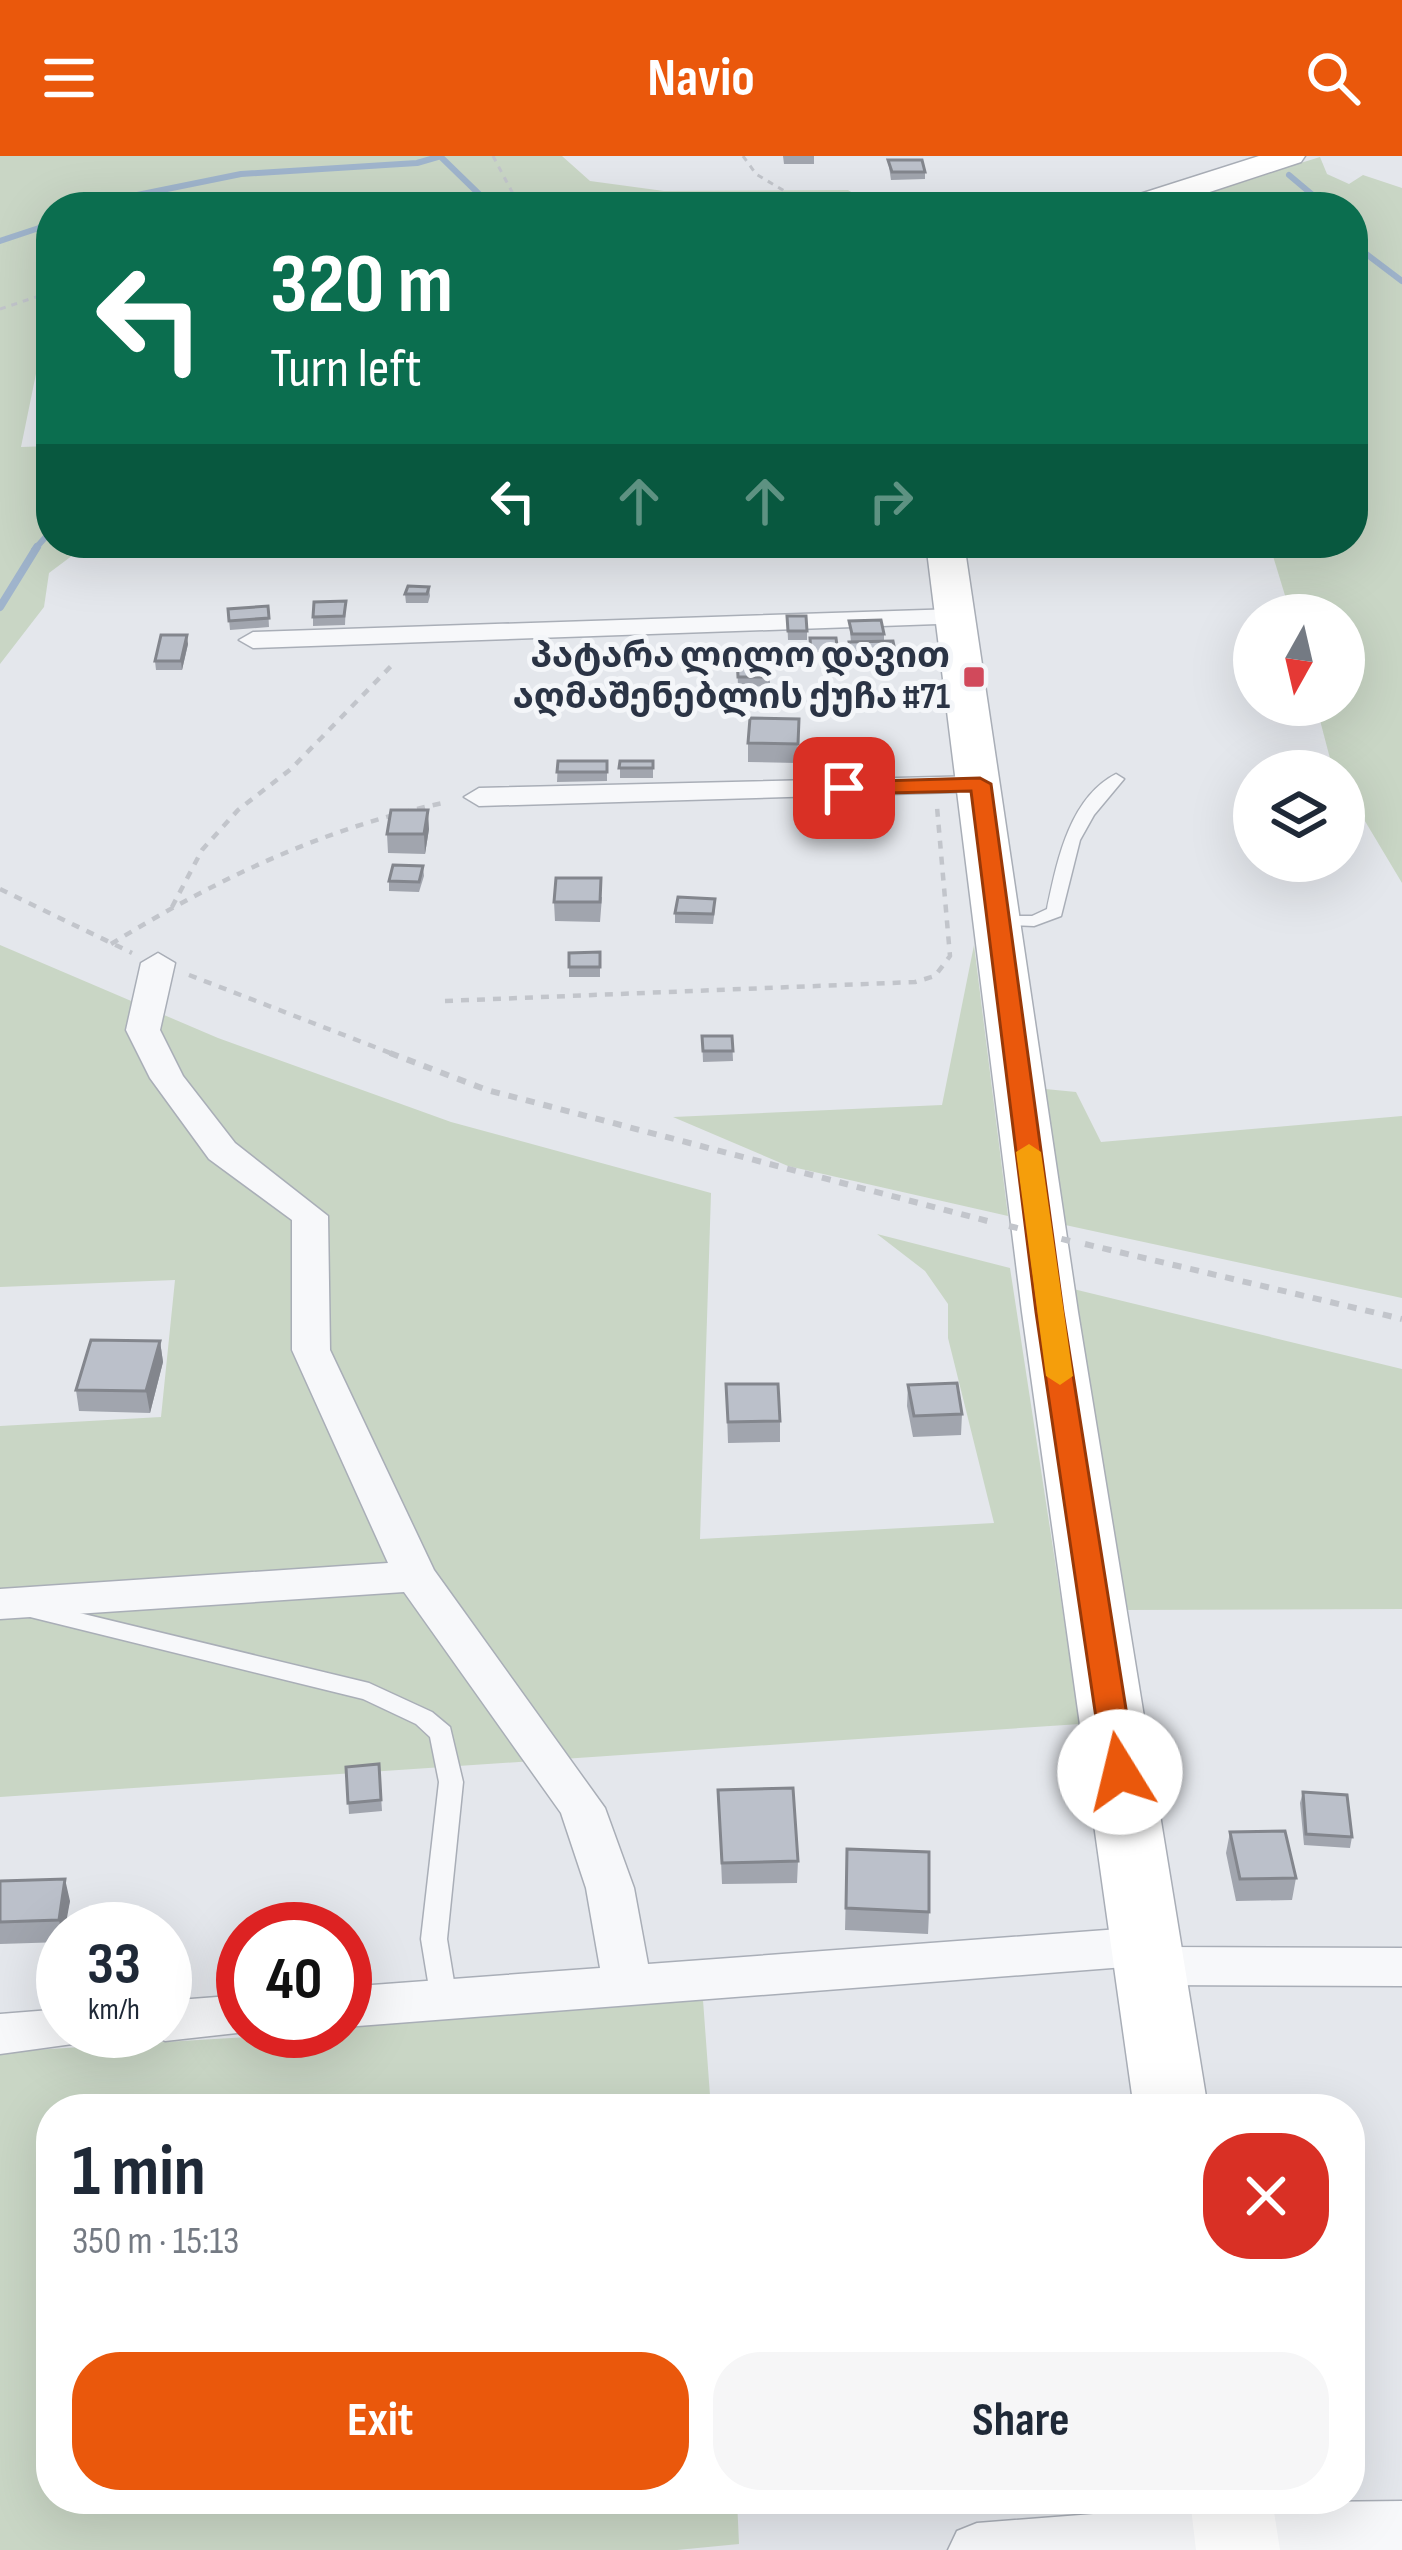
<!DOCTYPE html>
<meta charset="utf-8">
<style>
:root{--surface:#fff;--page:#f6f6f7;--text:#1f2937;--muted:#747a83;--accent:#ea580c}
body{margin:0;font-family:"Sofia Sans Condensed","Noto Sans Georgian",sans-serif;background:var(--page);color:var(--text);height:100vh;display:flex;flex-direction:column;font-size:45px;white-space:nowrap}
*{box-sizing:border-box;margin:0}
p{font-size:39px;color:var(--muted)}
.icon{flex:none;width:66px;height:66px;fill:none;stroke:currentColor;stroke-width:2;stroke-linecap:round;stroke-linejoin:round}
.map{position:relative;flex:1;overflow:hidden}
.drawer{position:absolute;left:36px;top:1938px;width:1329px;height:420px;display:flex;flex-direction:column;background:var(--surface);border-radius:48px;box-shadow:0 12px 48px #0002}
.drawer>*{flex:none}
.banner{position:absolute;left:36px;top:36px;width:1332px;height:366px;border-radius:48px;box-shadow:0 12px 48px #0002;background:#0b6e4f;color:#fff;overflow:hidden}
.needle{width:78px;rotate:188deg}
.fabs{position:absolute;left:1233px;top:438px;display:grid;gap:24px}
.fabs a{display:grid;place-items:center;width:132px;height:132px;border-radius:50%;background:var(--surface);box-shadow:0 12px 48px #0002;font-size:60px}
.speed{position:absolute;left:36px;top:1746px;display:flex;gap:24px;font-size:60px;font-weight:700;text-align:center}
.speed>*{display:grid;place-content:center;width:156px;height:156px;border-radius:50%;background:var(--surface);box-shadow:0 12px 48px #0002;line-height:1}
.speed small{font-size:30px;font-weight:400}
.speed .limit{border:18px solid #d22;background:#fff;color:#111}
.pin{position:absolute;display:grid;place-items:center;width:102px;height:102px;color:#fff;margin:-51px;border-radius:24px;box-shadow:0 6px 18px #0006}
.me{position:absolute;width:132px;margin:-66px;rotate:351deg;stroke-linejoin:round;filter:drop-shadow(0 0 9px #0008)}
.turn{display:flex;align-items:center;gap:42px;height:252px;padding:0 36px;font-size:54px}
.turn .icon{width:156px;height:156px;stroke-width:2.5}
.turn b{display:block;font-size:84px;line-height:102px}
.lanes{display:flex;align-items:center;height:114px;padding:0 36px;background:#0003;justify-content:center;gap:60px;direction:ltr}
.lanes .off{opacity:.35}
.round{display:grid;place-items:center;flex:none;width:126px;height:126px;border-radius:48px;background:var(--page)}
.head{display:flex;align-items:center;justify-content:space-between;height:204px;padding:0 36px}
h1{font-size:72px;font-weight:700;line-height:90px}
.cta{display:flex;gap:24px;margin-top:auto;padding:24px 36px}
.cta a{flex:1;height:138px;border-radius:48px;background:var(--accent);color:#fff;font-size:48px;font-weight:700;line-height:138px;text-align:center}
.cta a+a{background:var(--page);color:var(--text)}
header{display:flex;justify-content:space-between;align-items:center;height:156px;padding:0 36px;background:var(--accent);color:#fff;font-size:54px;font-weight:700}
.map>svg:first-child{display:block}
</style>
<header><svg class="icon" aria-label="menu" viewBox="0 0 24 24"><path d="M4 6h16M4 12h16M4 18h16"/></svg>Navio<svg class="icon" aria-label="search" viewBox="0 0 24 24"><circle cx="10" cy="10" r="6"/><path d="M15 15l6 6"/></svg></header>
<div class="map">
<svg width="1402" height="2394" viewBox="0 0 1402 2394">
<rect width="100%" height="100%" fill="#e4e7ec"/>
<path fill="#c9d6c5" d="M0,0H562L590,25L664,35L848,34L875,51H51V169H46L21,291L51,290V387H89L49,417L44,451L0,508Z
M1320,1L1327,18L1349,28L1363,19L1402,32V727L1344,630V615L1332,610L1316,549H1344V459H1291L1269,387H1353V51H1158Z
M0,789L218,882L451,966L711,1037L700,1383L994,1367L948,1182V1148L925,1115L877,1078L1010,1112L1080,1568L0,1641V1270L161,1261L175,1124L0,1131Z
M974,789L1008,1060L788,1010L673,961L942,949Z
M1035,932L1076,936L1101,986L1402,960V1142L1056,1067Z
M1065,1131L1402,1213V1453L1120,1454Z
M703,1844L711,1953H51V2343H737L739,2388L677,2394H0V1896L345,1875V1871Z"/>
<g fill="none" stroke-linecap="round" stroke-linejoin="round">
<path stroke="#9fb4cc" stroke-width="6" d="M441,1L479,38L472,51
M1289,19L1327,51
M78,51L241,18L417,7L441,0
M0,85L39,72L51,61
M1353,88L1402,125
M34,394L51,375"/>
<path stroke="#9fb4cc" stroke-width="8" d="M0,451L37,391"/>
<defs>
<path id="lane" d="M1116,618L1124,623L1094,659L1080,684L1061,760L1034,770L992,768V760H1032L1047,753C1057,706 1069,642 1116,618Z
M30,1445L369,1527L432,1556L450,1571L463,1626L447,1783L457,1844L453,1852L444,1855L435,1852L431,1844L421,1783L439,1626L430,1581L416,1568L363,1543L22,1459L18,1453L22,1447Z"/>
<path id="street" d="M956,453L966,455V467L253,492L239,484L253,476Z
M980,620L991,623L995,629L991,635L479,650L464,641L479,632Z
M158,797L175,807L160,874L183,920L235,987L328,1060L330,1194L434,1414L605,1652L634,1732L648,1808L1146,1771L1163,1777L1170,1791L1402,1792V1830L1149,1829L1132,1824L1125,1811L345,1871V1831L600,1812L586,1732L561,1657L404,1436L0,1463V1433L388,1407L292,1194V1064L209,1003L150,922L126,874L141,807Z
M243,1839V1875H255L165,1885L145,1875H165V1845Z
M63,1853V1875H87L80,1887L0,1898V1858Z
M1402,2345V2394H948L957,2375L977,2367L1235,2347Z"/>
<path id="secondary" d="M1259,0H1305L1301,6L1164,51H1116L1121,44Z
M926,387H964L1078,1156L1208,1953H1134L1022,1156Z
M1190,2343H1272L1280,2394H1196Z"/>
</defs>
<use href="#lane" stroke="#a9aeb7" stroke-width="3"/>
<use href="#street" stroke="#a9aeb7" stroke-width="3"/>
<use href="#secondary" stroke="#a9aeb7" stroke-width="3"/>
<path stroke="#c2c5cb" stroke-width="3" stroke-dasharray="6 6" stroke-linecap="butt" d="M493,0L520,51
M743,0L756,18L811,51
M0,153L51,136"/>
<path stroke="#c2c5cb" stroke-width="4.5" stroke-dasharray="8 8" stroke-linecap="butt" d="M0,733L132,797
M172,751L202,694L238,654L291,613L395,506
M111,788C217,723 325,671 448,646
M189,819L398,900
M445,845L915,826L935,820L950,800L937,651"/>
<path stroke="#c2c5cb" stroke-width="6" stroke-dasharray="9 9" stroke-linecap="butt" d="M390,897L487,934L995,1067
M1085,1088L1402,1163"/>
<use href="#lane" fill="#f7f8fa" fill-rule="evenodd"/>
<use href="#street" fill="#f7f8fa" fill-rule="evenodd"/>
<use href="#secondary" fill="#fff" fill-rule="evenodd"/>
<path stroke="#c2c5cb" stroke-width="6" stroke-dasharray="9 9" stroke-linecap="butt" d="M1009,1070L1070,1085"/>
</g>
<path fill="#a1a5ae" d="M783,0H814V8H784Z
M888,4L925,16V23L891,24Z
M429,431L430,440L428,447H406L405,438Z
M346,445L345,469L313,470V461Z
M268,450L269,471L230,474L228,453Z
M787,460L807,475V484H788Z
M849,465L884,478V485L896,500L895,509L851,510L848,495L849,486H851Z
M810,482L838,497V506H811Z
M188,488L182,514H156L155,505Z
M737,500L770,521V530L738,531Z
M799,563L797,607L748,606V587Z
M558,605H607V625L557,626Z
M620,605H653V622H620Z
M429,673L425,698L388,697L387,678Z
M423,710L424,720L419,736L389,735V725Z
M602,741L600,766L555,765L554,746Z
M715,753L713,768L675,767V757Z
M600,796V821H569V797Z
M702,880H732L733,905L703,906Z
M160,1185L163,1206L150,1257L79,1255L76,1234Z
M726,1228L780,1265V1286L728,1287Z
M908,1229L962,1258L961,1279L913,1281L907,1250Z
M379,1608L382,1655L349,1658L346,1611Z
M718,1634L798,1705L797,1727L722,1728Z
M1303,1636L1352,1681L1350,1692L1304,1689L1300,1647Z
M1230,1676L1296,1722L1292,1744L1236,1745L1226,1697Z
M847,1693L929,1756L928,1778L845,1774Z
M0,1725L70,1745L63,1773V1786L0,1788Z"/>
<path fill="#83868d" d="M187,479L188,488L182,514L181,505Z
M428,654L429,673L425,698L424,678Z
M160,1185L163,1206L150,1257L146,1235Z
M65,1723L70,1745L65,1773H63V1784L59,1764Z"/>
<path fill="#bbc0ca" stroke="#83868d" stroke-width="3" d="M888,4H922L925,16H892Z
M408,430L429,431L427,438H405Z
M346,445L344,460L313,461L314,446Z
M268,450L269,462L229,465L228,453Z
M787,460H806L807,475H788Z
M881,464L884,478H852L849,465Z
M161,479H187L181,505H155Z
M810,482H836L838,497H811Z
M893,485L896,500L851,501L849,486Z
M768,499L770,521H738L737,500Z
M750,562L799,563L798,588L748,587Z
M558,605H607V616H557Z
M620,605H653V612H619Z
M391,654H428L424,678H387Z
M393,709L423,710L419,726L389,725Z
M556,722H601L600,746H554Z
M678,741L715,743L713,758L675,757Z
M600,796V811H569V797Z
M702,880H732L733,895H703Z
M91,1184L160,1185L146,1235L76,1234Z
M957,1227L962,1258L914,1260L908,1229Z
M726,1228H778L780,1265L728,1266Z
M379,1608L381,1644L348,1647L346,1611Z
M793,1632L798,1705L722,1707L718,1634Z
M1303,1636L1347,1639L1352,1681L1306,1678Z
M1285,1675L1296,1722L1240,1723L1230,1676Z
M847,1693L929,1696V1756L846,1752Z
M65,1723L59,1764L0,1766V1725Z"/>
<path fill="#ea580c" stroke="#983908" stroke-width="3" d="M980,622L991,628L1063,1156L1136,1616L1120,1627L1104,1616L1036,1156L971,635L844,638L833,632L844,626Z"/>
<path fill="#f59e0b" d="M1029,988L1041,996L1073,1220L1060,1229L1046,1220L1016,996Z"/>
<rect fill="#d1495b" stroke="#f4f6f9" stroke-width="4.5" x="962" y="509" width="24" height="24" rx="6"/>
<g text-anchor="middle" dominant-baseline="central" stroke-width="10" stroke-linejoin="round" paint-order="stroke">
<g font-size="36" font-weight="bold" fill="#2b3445" stroke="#f4f6f9" text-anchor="end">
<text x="950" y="500">პატარა ლილო დავით<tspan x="950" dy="41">აღმაშენებლის ქუჩა #71</tspan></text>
</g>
</g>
</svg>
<div class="fabs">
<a><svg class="needle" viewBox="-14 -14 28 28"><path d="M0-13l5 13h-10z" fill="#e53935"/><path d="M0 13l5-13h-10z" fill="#747a83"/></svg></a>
<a><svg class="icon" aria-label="layers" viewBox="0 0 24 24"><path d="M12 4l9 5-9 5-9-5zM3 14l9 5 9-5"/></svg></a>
</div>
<div class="speed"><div>33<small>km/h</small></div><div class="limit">40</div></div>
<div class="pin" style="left:844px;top:632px;background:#d93025"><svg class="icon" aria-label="arrive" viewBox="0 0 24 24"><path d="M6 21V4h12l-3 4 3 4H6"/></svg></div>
<svg class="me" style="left:1120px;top:1616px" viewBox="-20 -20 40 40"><circle r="19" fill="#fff"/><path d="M0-13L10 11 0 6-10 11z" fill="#ea580c"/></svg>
<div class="banner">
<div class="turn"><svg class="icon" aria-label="left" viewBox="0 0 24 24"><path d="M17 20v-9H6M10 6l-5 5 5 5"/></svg><div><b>320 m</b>Turn left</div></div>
<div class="lanes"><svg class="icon" aria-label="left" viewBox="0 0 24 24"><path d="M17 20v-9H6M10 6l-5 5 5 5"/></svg><svg class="icon off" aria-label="ahead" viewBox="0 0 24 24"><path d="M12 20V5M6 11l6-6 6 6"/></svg><svg class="icon off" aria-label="ahead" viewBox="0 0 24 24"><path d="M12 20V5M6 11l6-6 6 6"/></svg><svg class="icon off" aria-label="right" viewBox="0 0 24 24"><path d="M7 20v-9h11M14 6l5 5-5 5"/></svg></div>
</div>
<section class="drawer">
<div class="head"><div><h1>1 min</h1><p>350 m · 15:13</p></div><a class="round" style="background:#d93025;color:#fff"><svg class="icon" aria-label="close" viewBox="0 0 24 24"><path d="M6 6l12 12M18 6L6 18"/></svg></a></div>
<div class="cta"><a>Exit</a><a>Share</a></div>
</section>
</div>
